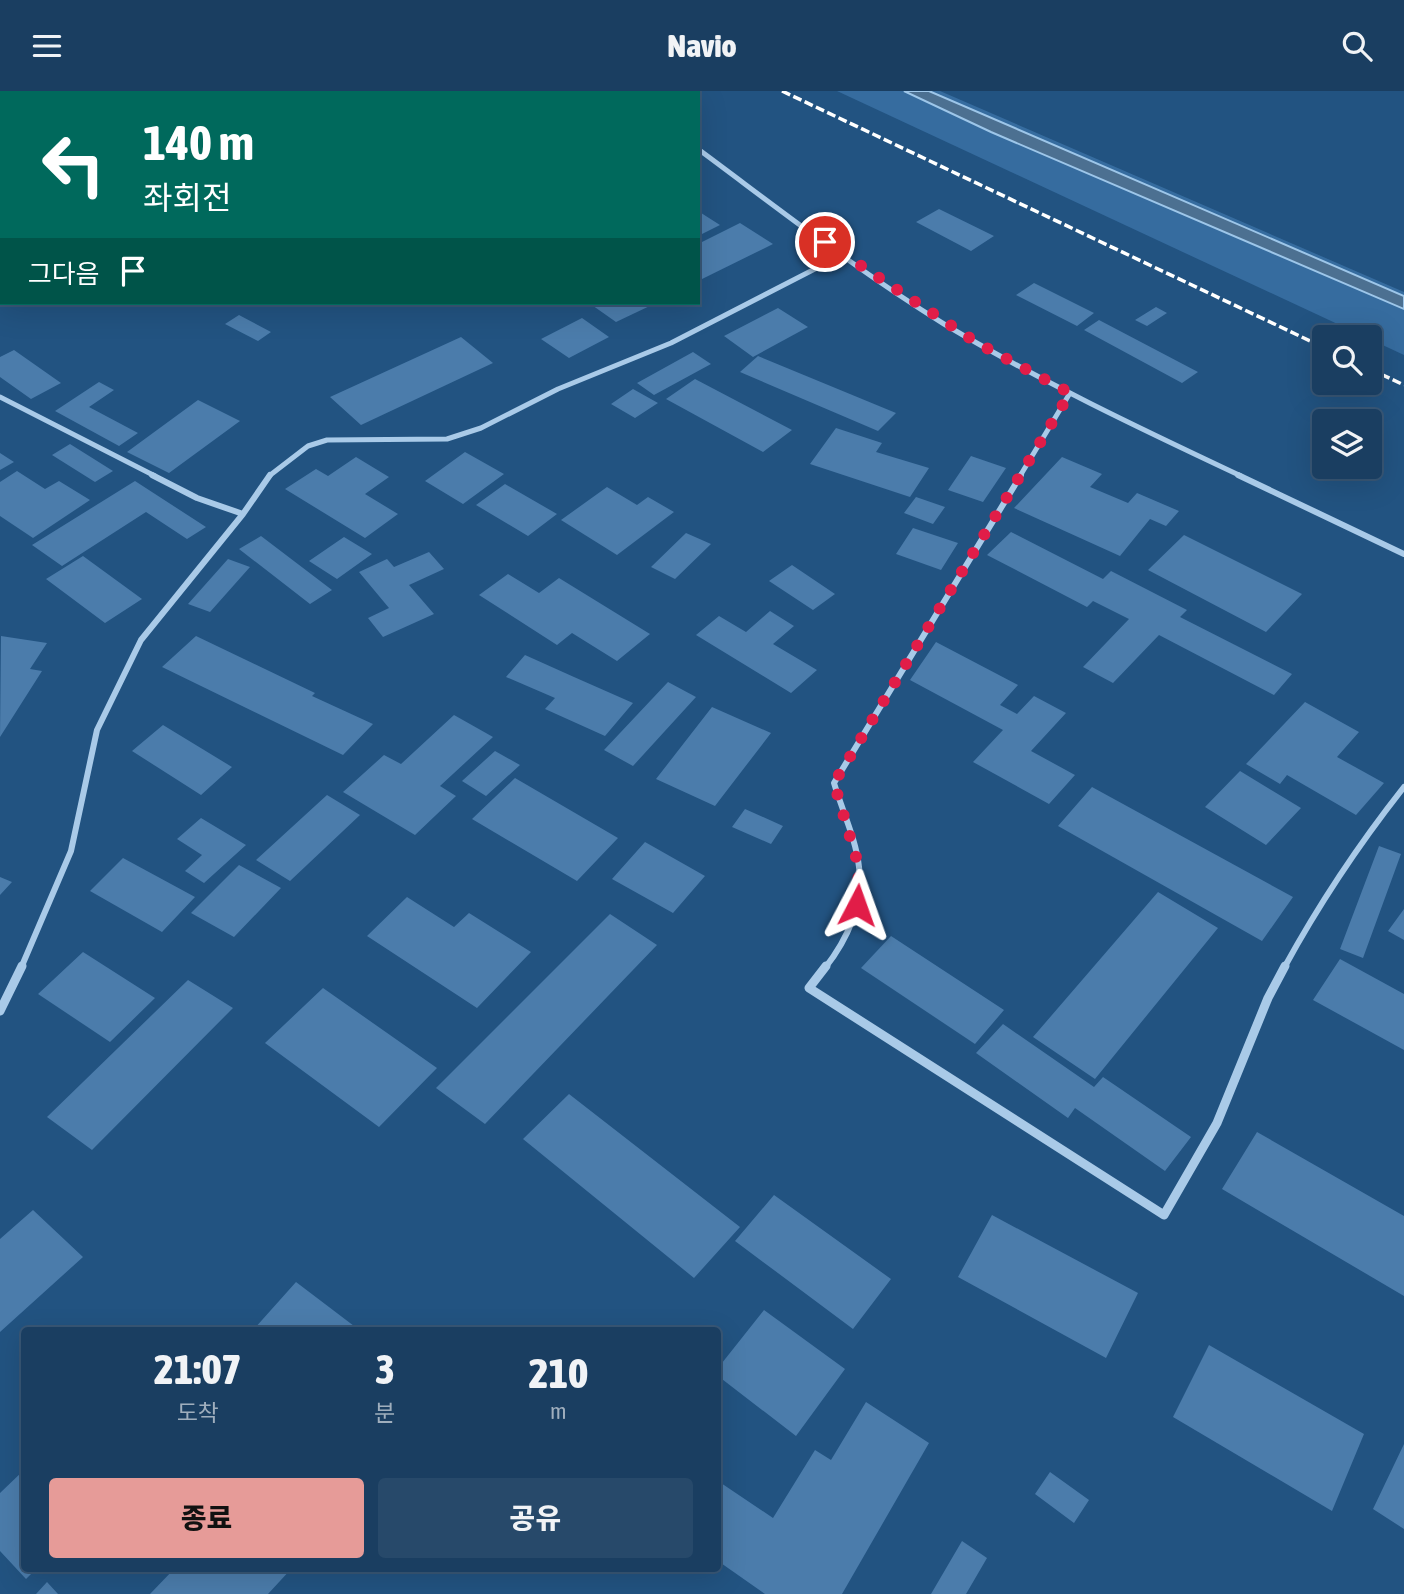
<!DOCTYPE html>
<html lang="ko">
<meta charset="utf-8">
<style>
:root{--surface:#1a3e61;--page:#27496a;--text:#f1f3f6;--muted:#9faebd;--line:#385776;--accent:#e69b98}
body{margin:0;font-family:"Asap Condensed","Noto Sans KR",sans-serif;background:var(--page);color:var(--text);height:100vh;display:flex;flex-direction:column;font-size:26px;white-space:nowrap}
*{box-sizing:border-box;margin:0}
p{font-size:23px;color:var(--muted)}
.icon{flex:none;width:38px;height:38px;fill:none;stroke:currentColor;stroke-width:2;stroke-linecap:round;stroke-linejoin:round}
.map{position:relative;flex:1;overflow:hidden}
.sheet{position:absolute;left:21px;top:1236px;width:700px;height:245px;display:flex;flex-direction:column;background:var(--surface);border-radius:7px;box-shadow:0 7px 28px #0002,0 0 0 2px var(--line)}
.sheet>*{flex:none}
.top-card{position:absolute;left:0px;top:0px;width:700px;height:214px;box-shadow:0 7px 28px #0002,0 0 0 2px var(--line);background:#00695c;color:#fff;overflow:hidden}
.buttons{position:absolute;left:1312px;top:234px;display:grid;gap:14px}
.buttons a{display:grid;place-items:center;width:70px;height:70px;border-radius:7px;background:var(--surface);box-shadow:0 7px 28px #0002,0 0 0 2px var(--line);font-size:35px}
.pin{position:absolute;display:grid;place-items:center;width:60px;height:60px;color:#fff;margin:-30px;border:4px solid #fff;border-radius:50%;box-shadow:0 2px 7px #0007}
.me{position:absolute;width:77px;margin:-38px;rotate:4deg;stroke-linejoin:round;filter:drop-shadow(0 0 5px #0008)}
.turn{display:flex;align-items:center;gap:24px;height:147px;padding:0 28px;font-size:32px}
.turn .icon{width:91px;height:91px;stroke-width:2.5}
.turn b{display:block;font-size:49px;line-height:60px}
.then{display:flex;align-items:center;height:66px;padding:0 28px;background:#0003;gap:14px;font-size:26px}
.eta{display:flex;justify-content:space-evenly;align-items:center;height:119px;text-align:center}
.eta b{font-size:42px;font-weight:800;line-height:49px}
.button{display:flex;gap:14px;margin-top:auto;padding:14px 28px}
.button a{flex:1;height:80px;border-radius:7px;background:var(--accent);color:#111;font-size:28px;font-weight:800;line-height:80px;text-align:center}
.button a+a{background:var(--page);color:var(--text)}
header{display:flex;justify-content:space-between;align-items:center;height:91px;padding:0 28px;background:var(--surface);font-size:32px;font-weight:800}
.map>svg:first-child{display:block}
</style>
<header><svg class="icon" aria-label="menu" viewBox="0 0 24 24"><path d="M4 6h16M4 12h16M4 18h16"/></svg>Navio<svg class="icon" aria-label="search" viewBox="0 0 24 24"><circle cx="10" cy="10" r="6"/><path d="M15 15l6 6"/></svg></header>
<div class="map">
<svg width="1404" height="1503" viewBox="0 0 1404 1503">
<rect width="100%" height="100%" fill="#225381"/>
<path fill="#366c9f" d="M837,0H904L991,41L1404,218V264Z
M929,0H940L1404,201V205Z"/>
<path fill="#4c7091" stroke="#9dc6e9" stroke-width="2" d="M904,0H929L1404,205V218L991,41Z"/>
<path fill="#4b7cab" d="M939,118L994,145L971,160L916,131Z
M698,120L720,134L698,145Z
M740,132L773,153L698,190V153Z
M1034,192L1094,222L1077,235L1016,204Z
M589,212H656L616,231Z
M1156,216L1167,222L1147,235L1135,229Z
M778,217L808,236L753,266L724,245Z
M239,224L271,241L258,250L225,233Z
M582,227L609,246L569,267L541,248Z
M1099,229L1198,281L1182,292L1084,239Z
M461,246L493,272L361,334L330,306Z
M14,259L61,292L31,308L0,286V266Z
M693,261L711,273L654,304L637,292Z
M758,265L896,322L878,340L740,281Z
M695,288L792,339L763,361L666,308Z
M99,291L114,299L89,316L138,342L119,355L55,320Z
M633,298L658,312L635,327L611,313Z
M198,309L240,330L169,382L127,361Z
M836,337L882,352L876,361L929,377L910,406L810,373Z
M70,353L113,380L95,391L52,364Z
M465,361L504,383L463,413L425,390Z
M0,362L14,371L0,379Z
M971,365L1006,377L983,411L948,399Z
M356,366L389,386L365,403L398,423L365,447L285,398L316,378L328,385Z
M1062,366L1102,383L1090,396L1128,412L1137,402L1179,420L1166,435L1150,428L1120,465L1014,417Z
M17,380L45,398L59,390L90,409L33,447L0,425V391Z
M135,390L206,436L187,448L146,421L62,475L32,454Z
M505,393L557,423L528,445L476,414Z
M607,396L637,414L648,406L674,421L617,464L561,429Z
M916,406L945,416L933,433L904,422Z
M913,437L958,452L941,479L896,463Z
M1011,441L1103,488L1111,480L1187,519L1180,526L1292,583L1274,604L1159,544L1113,592L1083,576L1129,528L1093,510L1087,516L987,464Z
M686,442L711,453L675,488L651,476Z
M1184,444L1302,503L1266,541L1148,479Z
M261,445L332,499L310,513L239,458Z
M344,446L372,463L337,488L309,470Z
M429,461L444,478L409,494L434,523L383,546L368,527L389,517L359,481L387,468L394,476Z
M83,465L142,508L105,532L46,488Z
M228,468L250,476L210,521L188,513Z
M792,474L835,503L813,519L769,490Z
M508,483L539,502L559,487L650,543L617,570L572,542L557,554L479,504Z
M770,520L794,535L773,553L817,579L791,602L696,544L719,525L746,541Z
M1,545L47,552L30,578L42,580L0,646Z
M196,545L315,602L312,605L373,633L343,664L162,576Z
M936,551L1018,594L1000,614L1017,623L1034,605L1066,622L1031,660L1075,684L1049,713L973,671L1003,639L910,589Z
M525,564L574,586L633,612L605,645L545,618L555,607L506,586Z
M668,591L696,606L633,675L604,659Z
M1305,611L1359,641L1337,666L1384,692L1356,724L1287,684L1280,693L1246,673Z
M712,616L771,642L715,715L656,688Z
M454,624L493,646L440,695L456,705L415,744L343,701L384,664L401,673Z
M163,634L232,676L201,704L132,660Z
M495,660L520,674L486,705L462,690Z
M1240,680L1301,717L1266,754L1205,716Z
M515,687L618,747L577,790L472,728Z
M1092,696L1293,806L1262,850L1058,735Z
M327,704L360,724L290,790L256,769Z
M745,718L783,735L771,753L732,736Z
M201,727L246,754L204,792L185,780L202,764L177,748Z
M645,751L705,785L673,822L612,788Z
M1379,755L1401,763L1363,867L1340,858Z
M123,767L195,806L162,841L90,800Z
M239,774L281,797L234,846L191,822Z
M0,786L12,791L0,804Z
M1158,801L1218,837L1095,988L1033,946Z
M407,806L454,836L469,822L531,861L477,917L367,845Z
M1404,818V849L1388,840Z
M610,823L657,854L485,1033L436,997Z
M891,845L1004,919L975,953L861,877Z
M83,861L155,907L110,951L38,903Z
M1340,868L1404,903V959L1313,909Z
M188,889L233,917L92,1059L47,1026Z
M323,897L437,977L379,1036L265,952Z
M1003,933L1094,996L1103,986L1191,1046L1165,1080L1075,1017L1068,1027L976,962Z
M569,1003L740,1136L694,1187L523,1048Z
M1257,1041L1404,1125V1205L1222,1098Z
M774,1104L891,1188L853,1238L735,1150Z
M33,1119L83,1166L0,1241V1148Z
M992,1124L1138,1202L1106,1267L958,1186Z
M296,1191L354,1235L351,1239H253Z
M764,1219L845,1278L796,1345L718,1285V1277Z
M1209,1254L1364,1343L1332,1420L1173,1326Z
M866,1311L929,1352L842,1503H765L718,1470V1390L773,1427L815,1359L831,1369Z
M1404,1353V1438L1373,1418Z
M24,1379V1477H37L26,1488L0,1460V1402Z
M1050,1381L1089,1409L1074,1432L1035,1403Z
M962,1450L987,1467L966,1503H931Z
M175,1477H292L268,1503H150Z
M47,1491L58,1503H36Z"/>
<g fill="none" stroke-linecap="round" stroke-linejoin="round">
<path stroke="#a9cae8" stroke-width="5" d="M618,0L620,2
M698,58C779,118 858,180 944,233C1040,290 1141,338 1241,385
M0,306L155,385
M269,385L308,355L327,349L447,348L481,337L558,298L671,252L842,164
M1020,385L1070,302"/>
<path stroke="#a9cae8" stroke-width="6" d="M152,384L197,407L243,423
M1238,384L1404,463
M21,877L71,760L97,639L141,549L243,423L270,384
M825,877C847,849 864,813 859,776C856,748 842,719 834,692L1021,384
M1284,877C1319,813 1359,753 1404,696"/>
<path stroke="#a9cae8" stroke-width="9" d="M826,875L809,897L1164,1124L1217,1032L1268,907L1285,875
M0,920L22,875"/>
<path stroke="#fff" stroke-width="3.5" stroke-dasharray="9 3.5" stroke-linecap="butt" d="M782,0L1325,257
M1370,278L1404,294"/>
</g>
<g fill="none" stroke-linecap="round" stroke-linejoin="round">
<path stroke="#e11d48" stroke-width="12" stroke-dasharray="0 21.6" d="M825,151L979,253L1070,302L834,692L859,776L857,814"/>
</g>
</svg>
<div class="buttons">
<a><svg class="icon" aria-label="search" viewBox="0 0 24 24"><circle cx="10" cy="10" r="6"/><path d="M15 15l6 6"/></svg></a>
<a><svg class="icon" aria-label="layers" viewBox="0 0 24 24"><path d="M12 4l9 5-9 5-9-5zM3 14l9 5 9-5"/></svg></a>
</div>
<div class="pin" style="left:825px;top:151px;background:#d93025"><svg class="icon" aria-label="arrive" viewBox="0 0 24 24"><path d="M6 21V4h12l-3 4 3 4H6"/></svg></div>
<svg class="me" style="left:857px;top:814px" viewBox="-20 -20 40 40"><path d="M0-17L14 15 0 8-14 15z" fill="#e11d48" stroke="#fff" stroke-width="4"/></svg>
<div class="top-card">
<div class="turn"><svg class="icon" aria-label="left" viewBox="0 0 24 24"><path d="M17 20v-9H6M10 6l-5 5 5 5"/></svg><div><b>140 m</b>좌회전</div></div>
<div class="then">그다음<svg class="icon" aria-label="arrive" viewBox="0 0 24 24"><path d="M6 21V4h12l-3 4 3 4H6"/></svg></div>
</div>
<section class="sheet">
<div class="eta">
<div><b>21:07</b><p>도착</p></div>
<div><b>3</b><p>분</p></div>
<div><b>210</b><p>m</p></div>
</div>
<div class="button"><a>종료</a><a>공유</a></div>
</section>
</div>
